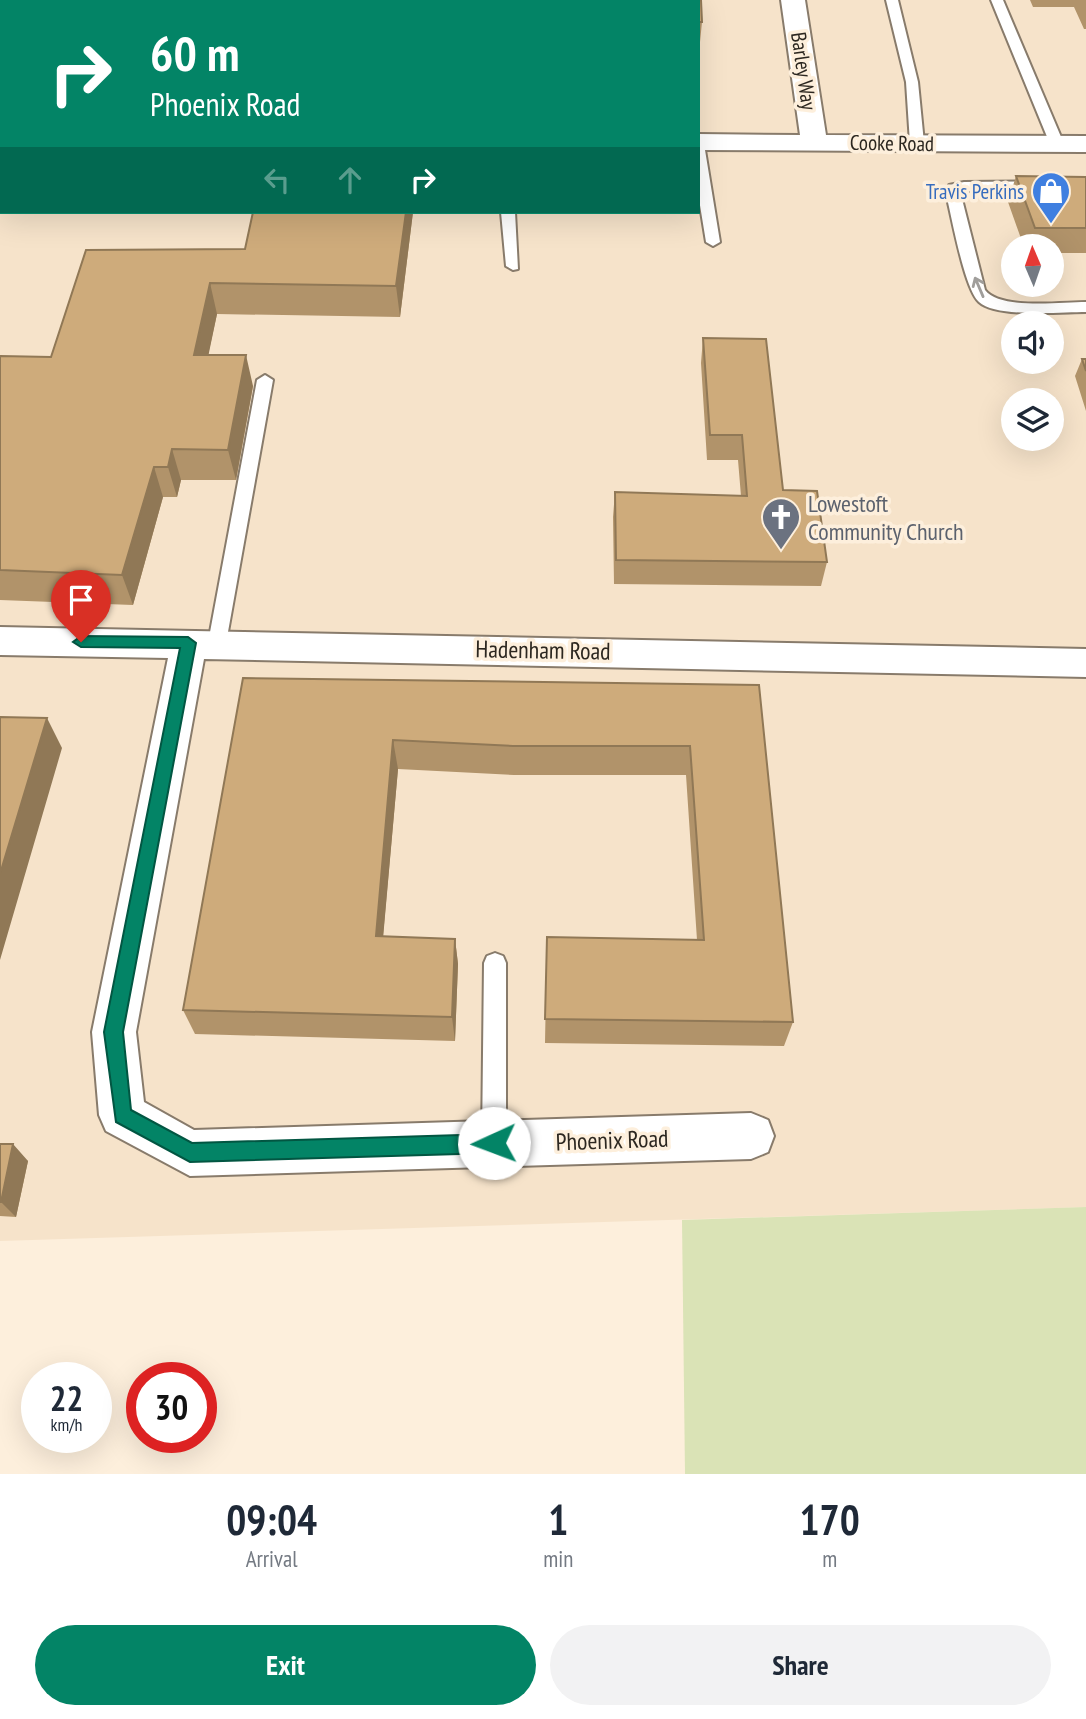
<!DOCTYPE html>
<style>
:root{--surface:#fff;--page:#f2f2f3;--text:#1f2937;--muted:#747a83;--accent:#038466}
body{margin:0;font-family:"PT Sans Narrow",sans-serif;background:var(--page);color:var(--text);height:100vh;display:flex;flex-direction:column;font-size:26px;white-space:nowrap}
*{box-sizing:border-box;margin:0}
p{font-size:23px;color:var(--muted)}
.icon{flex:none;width:38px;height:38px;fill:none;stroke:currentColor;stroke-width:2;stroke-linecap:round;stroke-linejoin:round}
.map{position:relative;height:1474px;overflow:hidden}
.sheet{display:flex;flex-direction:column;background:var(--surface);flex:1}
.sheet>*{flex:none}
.guide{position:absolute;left:0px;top:0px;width:700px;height:214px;box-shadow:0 7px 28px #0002;background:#038466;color:#fff;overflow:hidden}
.needle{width:46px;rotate:358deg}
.tools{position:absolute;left:1001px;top:234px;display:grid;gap:14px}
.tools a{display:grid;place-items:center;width:63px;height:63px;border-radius:50%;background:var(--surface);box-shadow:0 7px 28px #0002;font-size:35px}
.speed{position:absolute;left:21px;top:1362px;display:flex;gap:14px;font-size:35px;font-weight:700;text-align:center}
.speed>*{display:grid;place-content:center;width:91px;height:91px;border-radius:50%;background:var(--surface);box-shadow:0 7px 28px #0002;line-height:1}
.speed small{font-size:18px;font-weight:400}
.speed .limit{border:10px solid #d22;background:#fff;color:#111}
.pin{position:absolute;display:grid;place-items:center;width:60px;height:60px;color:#fff;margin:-72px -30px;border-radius:50% 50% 50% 0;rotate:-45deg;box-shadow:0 0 7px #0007}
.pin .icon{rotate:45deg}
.me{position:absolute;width:77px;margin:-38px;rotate:268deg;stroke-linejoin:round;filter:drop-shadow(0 0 5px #0008)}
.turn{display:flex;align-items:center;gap:24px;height:147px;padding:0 35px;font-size:32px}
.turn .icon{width:91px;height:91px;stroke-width:2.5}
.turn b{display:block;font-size:49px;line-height:60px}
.lanes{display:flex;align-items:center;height:66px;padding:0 35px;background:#0003;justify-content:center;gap:35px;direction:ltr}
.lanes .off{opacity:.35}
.eta{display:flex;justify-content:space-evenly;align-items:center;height:119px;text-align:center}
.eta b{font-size:42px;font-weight:700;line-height:49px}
.button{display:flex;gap:14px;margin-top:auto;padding:14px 35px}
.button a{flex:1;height:80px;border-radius:42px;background:var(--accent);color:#fff;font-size:28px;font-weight:700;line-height:80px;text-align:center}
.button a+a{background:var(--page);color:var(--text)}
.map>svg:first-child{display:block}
</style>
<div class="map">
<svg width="1086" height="1474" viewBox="0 0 1086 1474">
<rect width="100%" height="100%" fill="#fdefdc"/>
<path fill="#f6e3ca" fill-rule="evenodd" d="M0,0H1086V1207L0,1241ZM2,2H698V212H2ZM1013,247H1052V285H1013ZM1013,324H1052V362H1013ZM1013,401H1052V439H1013Z"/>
<path fill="#dae3b6" d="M1086,1207V1474H685L682,1220Z"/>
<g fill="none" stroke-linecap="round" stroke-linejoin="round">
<defs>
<path id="lane" d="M886,0H898L918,82L924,143L917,147L910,143L906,82Z
M991,0H1003L1064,144L1062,147L1050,144Z
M698,146L705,150L720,242L713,246L706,242L698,193Z
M1086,181V189L960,191L985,290C1000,310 1061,302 1086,302V312C1062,312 996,318 979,302C964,288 952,217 946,194L949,185L964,182Z
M501,212H515L518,269L513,270L506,266Z
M265,375L273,380L226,643L217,650L208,643L257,380Z
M495,953L503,956L506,963V1143L502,1151L494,1155L486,1151L482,1143L484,963L487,956Z"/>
<path id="street" d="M23,0H47L23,2Z
M203,0H227L203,2Z
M781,0H805L826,135L1086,136V152L698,150V134L800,135Z
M0,58H2L0,76Z
M0,132H2V148H0Z
M0,627L1086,649V677L204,659L136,1032L144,1102L194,1130L751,1113L768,1120L774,1136L768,1152L751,1159L190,1176L106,1131L99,1115L92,1032L168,658L0,655Z"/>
</defs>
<use href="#lane" stroke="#887b6b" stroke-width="4"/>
<use href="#street" stroke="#887b6b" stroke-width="4"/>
<use href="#lane" fill="#fff" fill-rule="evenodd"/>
<use href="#street" fill="#fff" fill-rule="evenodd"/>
</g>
<path fill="#b1936a" d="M1030,0H1086V29H1084L1074,7H1033Z
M698,22H702L699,52H698Z
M1016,176L1086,177V253H1052V247H1024L1008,202Z
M253,212H413L400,317L217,314L208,355L253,386L236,480H181L177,497H163L133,605L0,600V356L51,357L245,249Z
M703,338L783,490L827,562L821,586L614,584L613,517L615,492L741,496L738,460H707L701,363Z
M1082,359H1086V411L1075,376Z
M243,678L759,685L793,1022L784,1046L545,1043L547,937L697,940L686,775H514L398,769L383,936L455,939L458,964L455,1041L195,1034L183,1010Z
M0,1144L28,1161L16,1217L0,1216Z"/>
<path fill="#907856" d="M406,212H413L400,317L396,286Z
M210,283L217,314L202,386L194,355Z
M246,355L253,386L236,480L228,450Z
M172,449L181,480L177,497L168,467Z
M154,467L163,497L133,605L122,575Z
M47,718L62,748L0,960V874Z
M393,740L398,769L381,961L376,936Z
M455,939L458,964L455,1041L452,1017Z
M13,1144L28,1161L16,1217L1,1202Z"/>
<path fill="#ceab7b" stroke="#907856" stroke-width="2" d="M332,0H701L702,22H698V2H331Z
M1016,176L1086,177V228H1035Z
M253,212H406L396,286L210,283L194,355H246L228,450L172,449L168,467H154L122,575L0,570V356L51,357L86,250L245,249Z
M703,338L766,339L783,490L817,491L827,562L616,560L615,492L747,496L742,435H710Z
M1082,359H1086V371Z
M243,678L759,685L793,1022L545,1019L547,937L704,940L690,746H513L393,740L376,936L455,939L452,1017L183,1010Z
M0,717L47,718L0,874Z
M0,1144H13L1,1202H0Z"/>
<defs><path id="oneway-shaft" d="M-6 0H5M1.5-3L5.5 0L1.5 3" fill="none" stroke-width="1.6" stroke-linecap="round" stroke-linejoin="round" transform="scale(1.75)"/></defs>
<use stroke="#a09e9b" href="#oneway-shaft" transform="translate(979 287) rotate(-113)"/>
<path fill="#038466" stroke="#025642" stroke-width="2" d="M81,636L188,637L196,643L123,1032L131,1110L192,1143L494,1134L501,1136L504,1143L501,1150L494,1153L190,1162L116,1122L104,1032L180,648L81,647L73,642Z"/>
<defs>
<symbol id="shop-pin" viewBox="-11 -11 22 30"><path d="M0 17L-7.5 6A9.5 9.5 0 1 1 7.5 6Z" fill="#3f7fe0" stroke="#fdefdc"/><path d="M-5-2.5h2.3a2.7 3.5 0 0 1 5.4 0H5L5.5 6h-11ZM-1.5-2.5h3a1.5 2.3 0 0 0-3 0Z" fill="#fff"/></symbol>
<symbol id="church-pin" viewBox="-11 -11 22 30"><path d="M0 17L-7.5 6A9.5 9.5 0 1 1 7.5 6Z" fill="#6b7280" stroke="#fdefdc"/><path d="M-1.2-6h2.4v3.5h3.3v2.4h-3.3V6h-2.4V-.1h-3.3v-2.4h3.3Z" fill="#fff"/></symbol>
</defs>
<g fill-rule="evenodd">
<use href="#shop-pin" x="1029" y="169" width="44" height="60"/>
<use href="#church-pin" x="759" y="495" width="44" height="60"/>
</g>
<g text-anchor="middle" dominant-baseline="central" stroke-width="7" stroke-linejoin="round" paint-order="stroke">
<g font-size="21" fill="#2c2720" stroke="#fdefdc">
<text transform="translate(804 71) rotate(82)">Barley Way</text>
<text transform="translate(892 143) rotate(1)">Cooke Road</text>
</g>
<g font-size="21" fill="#366cbe" stroke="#fdefdc" text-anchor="end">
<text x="1024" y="191">Travis Perkins</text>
</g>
<g font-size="24" fill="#5b616d" stroke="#fdefdc" text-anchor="start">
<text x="808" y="503">Lowestoft<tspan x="808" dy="28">Community Church</tspan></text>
</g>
<g font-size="24" fill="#2c2720" stroke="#fdefdc">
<text transform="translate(543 650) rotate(1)">Hadenham Road</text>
<text transform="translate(612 1140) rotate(-2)">Phoenix Road</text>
</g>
</g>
</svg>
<div class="tools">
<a><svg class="needle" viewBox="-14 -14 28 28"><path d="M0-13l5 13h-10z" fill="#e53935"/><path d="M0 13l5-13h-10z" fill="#747a83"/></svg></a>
<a><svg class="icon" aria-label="sound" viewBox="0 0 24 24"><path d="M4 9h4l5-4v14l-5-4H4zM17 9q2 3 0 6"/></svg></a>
<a><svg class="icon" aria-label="layers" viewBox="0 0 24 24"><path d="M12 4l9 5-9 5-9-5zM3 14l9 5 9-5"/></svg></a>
</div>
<div class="speed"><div>22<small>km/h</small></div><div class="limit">30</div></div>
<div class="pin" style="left:81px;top:642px;background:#d93025"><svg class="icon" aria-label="arrive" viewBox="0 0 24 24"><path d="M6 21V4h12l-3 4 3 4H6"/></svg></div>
<svg class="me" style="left:494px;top:1143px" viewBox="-20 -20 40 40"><circle r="19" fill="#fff"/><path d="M0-13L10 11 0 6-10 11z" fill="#038466"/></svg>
<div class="guide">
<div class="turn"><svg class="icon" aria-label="right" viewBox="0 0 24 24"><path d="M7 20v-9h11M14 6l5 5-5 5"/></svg><div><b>60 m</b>Phoenix Road</div></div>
<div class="lanes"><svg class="icon off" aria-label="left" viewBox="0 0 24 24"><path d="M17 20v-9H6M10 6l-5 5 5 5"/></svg><svg class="icon off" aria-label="ahead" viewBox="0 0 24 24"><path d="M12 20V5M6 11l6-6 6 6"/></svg><svg class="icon" aria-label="right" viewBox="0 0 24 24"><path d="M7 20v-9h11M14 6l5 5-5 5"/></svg></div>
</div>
</div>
<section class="sheet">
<div class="eta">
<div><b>09:04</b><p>Arrival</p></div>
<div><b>1</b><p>min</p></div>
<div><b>170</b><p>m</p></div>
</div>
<div class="button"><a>Exit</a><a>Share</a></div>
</section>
